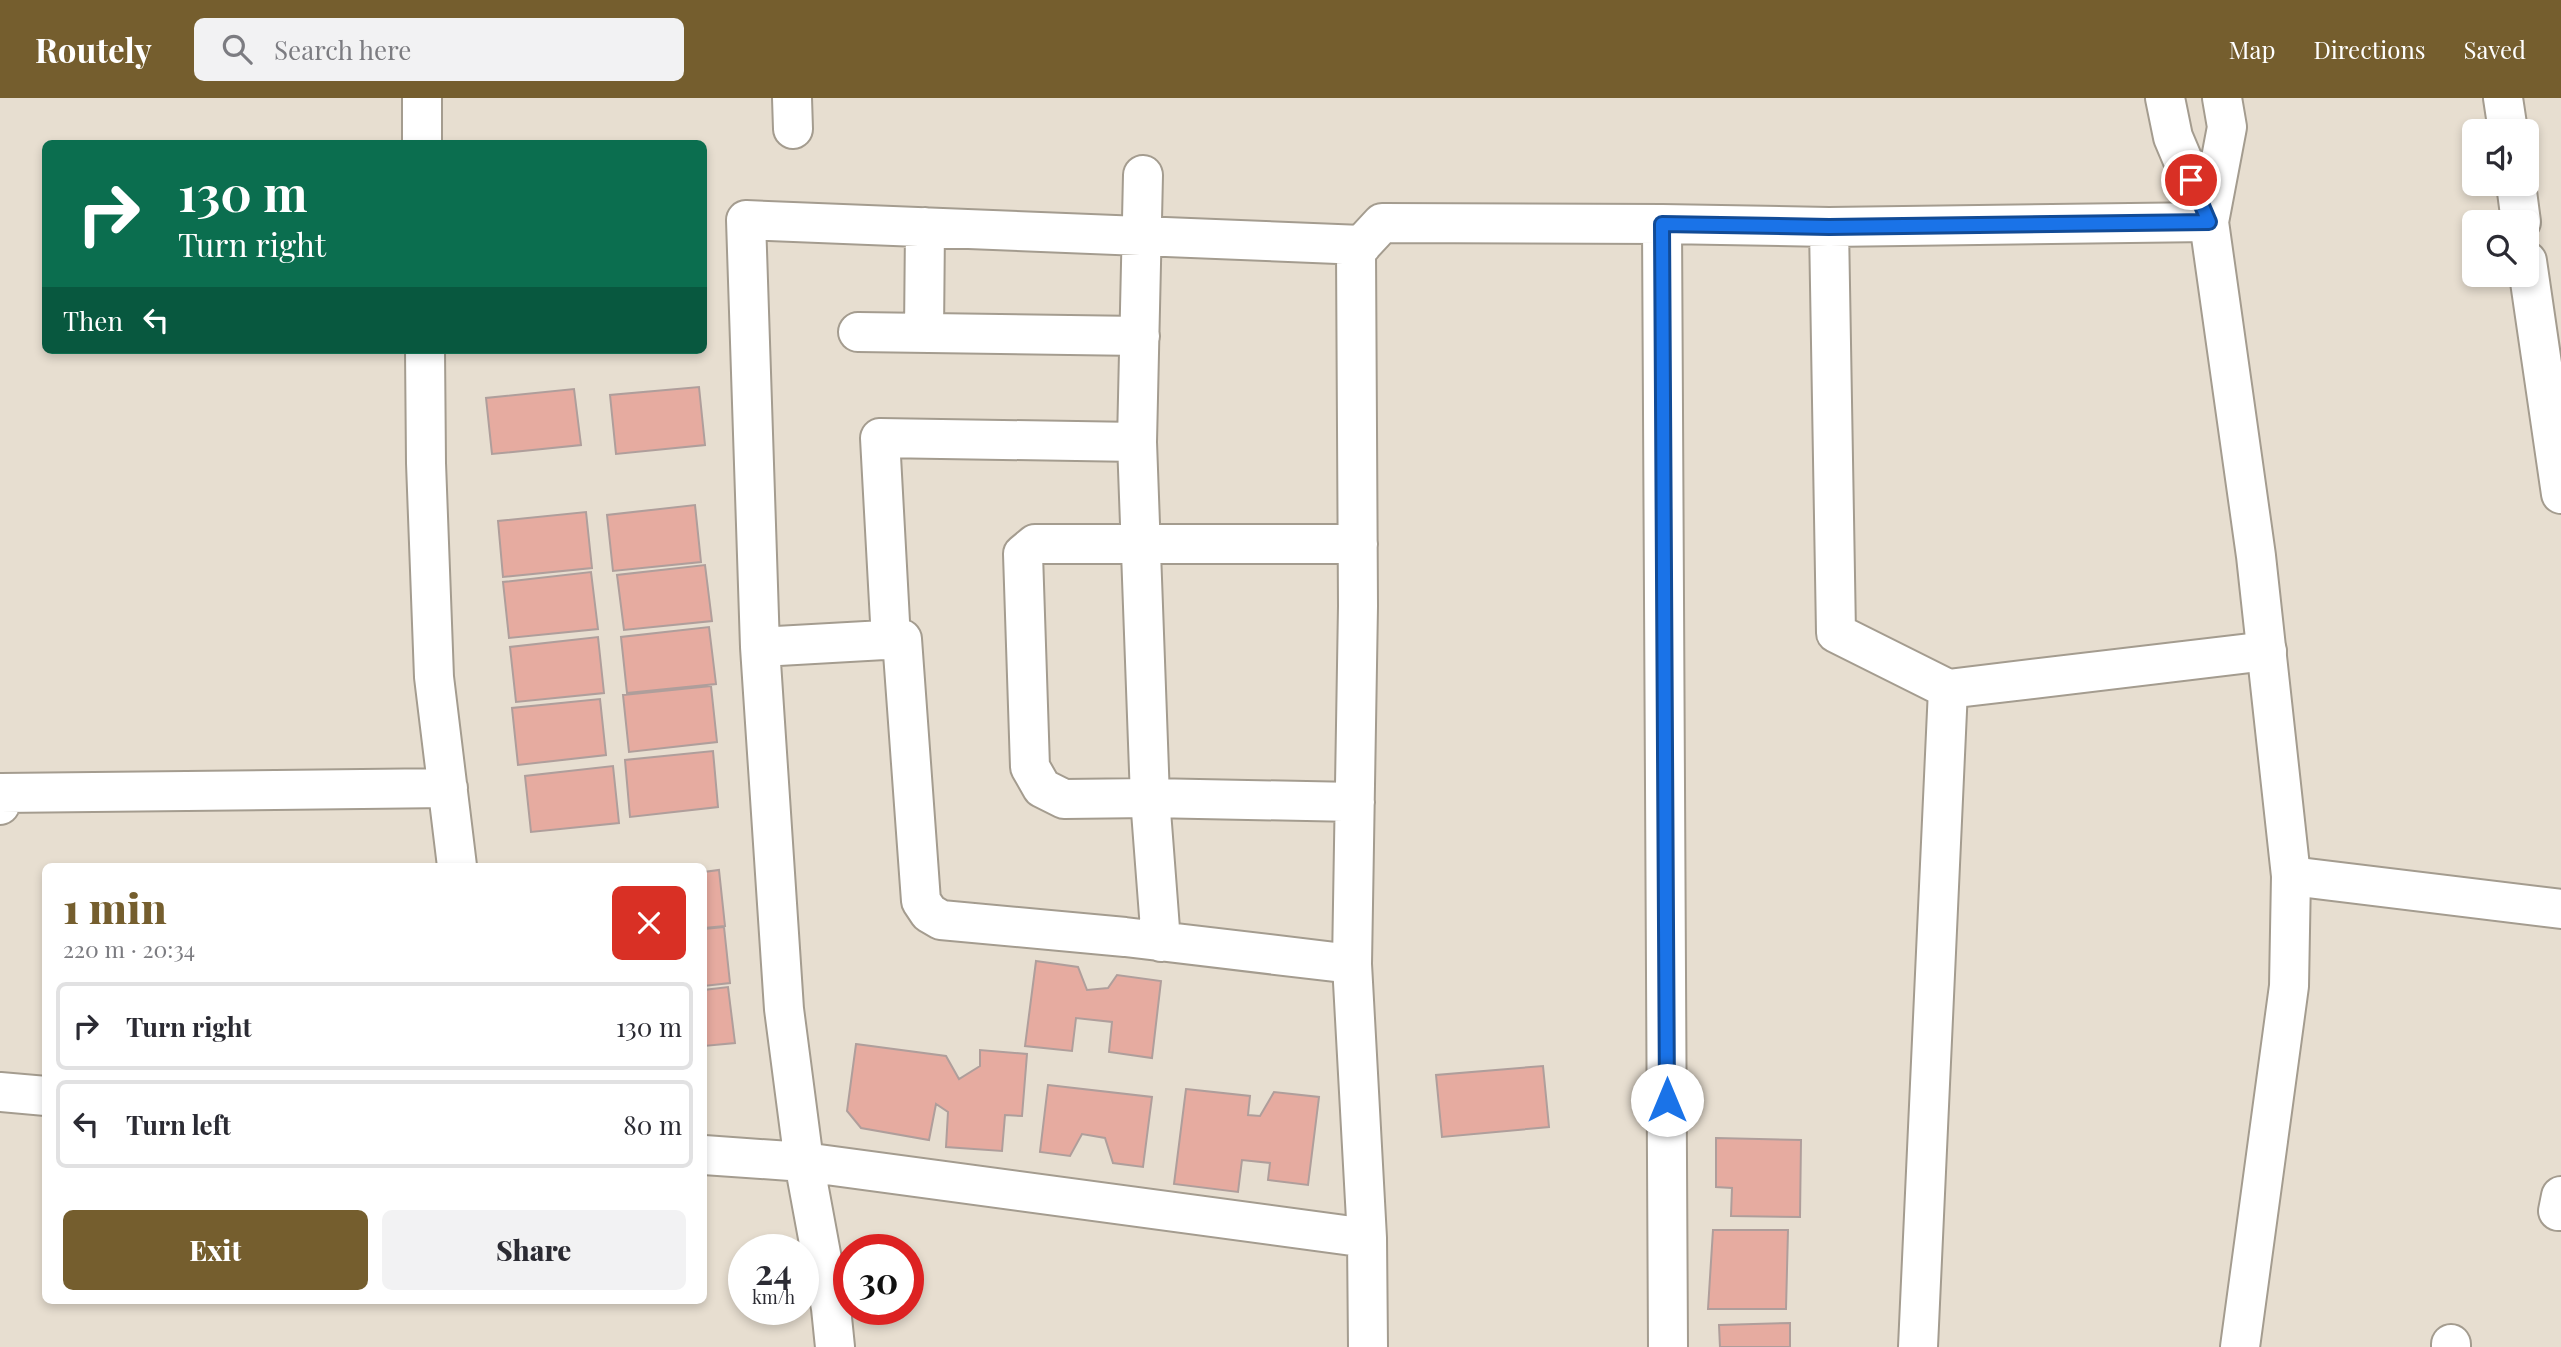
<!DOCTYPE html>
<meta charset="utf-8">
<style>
:root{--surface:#fff;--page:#f2f2f3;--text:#2b2b33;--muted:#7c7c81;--line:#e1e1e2;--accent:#755e2e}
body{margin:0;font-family:"Playfair Display",serif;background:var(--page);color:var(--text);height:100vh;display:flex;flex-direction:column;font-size:26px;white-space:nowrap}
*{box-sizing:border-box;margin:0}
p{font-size:23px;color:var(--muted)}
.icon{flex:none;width:38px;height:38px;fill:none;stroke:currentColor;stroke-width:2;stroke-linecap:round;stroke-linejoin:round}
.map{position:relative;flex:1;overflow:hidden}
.sheet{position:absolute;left:42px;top:765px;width:665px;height:441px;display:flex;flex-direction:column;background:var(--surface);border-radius:10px;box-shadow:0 4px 10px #0003}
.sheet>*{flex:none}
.guide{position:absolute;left:42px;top:42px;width:665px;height:214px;border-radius:10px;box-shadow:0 4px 10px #0003;background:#0b6e4f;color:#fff;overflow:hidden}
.buttons{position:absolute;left:2462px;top:21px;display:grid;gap:14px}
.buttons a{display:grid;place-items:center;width:77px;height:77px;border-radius:10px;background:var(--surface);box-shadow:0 4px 10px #0003;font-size:35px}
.speed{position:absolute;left:728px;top:1136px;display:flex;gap:14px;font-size:35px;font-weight:700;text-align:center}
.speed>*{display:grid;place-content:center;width:91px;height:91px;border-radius:50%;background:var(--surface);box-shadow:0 4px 10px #0003;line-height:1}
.speed small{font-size:18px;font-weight:400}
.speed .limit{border:10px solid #d22;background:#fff;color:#111}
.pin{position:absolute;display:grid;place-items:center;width:60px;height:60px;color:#fff;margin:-30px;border:4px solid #fff;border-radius:50%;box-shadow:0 2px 7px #0007}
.me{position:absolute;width:77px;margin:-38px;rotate:0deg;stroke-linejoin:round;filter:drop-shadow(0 0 5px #0008)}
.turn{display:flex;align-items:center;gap:24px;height:147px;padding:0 21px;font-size:32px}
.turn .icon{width:91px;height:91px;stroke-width:2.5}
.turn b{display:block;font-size:49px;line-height:60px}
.then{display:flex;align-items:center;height:66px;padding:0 21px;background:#0003;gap:14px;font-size:26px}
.round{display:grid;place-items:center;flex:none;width:74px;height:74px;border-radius:10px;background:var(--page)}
.overview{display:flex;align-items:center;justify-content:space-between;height:119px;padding:0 21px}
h1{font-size:42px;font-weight:800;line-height:52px;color:var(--accent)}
.action{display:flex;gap:14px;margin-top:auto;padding:14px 21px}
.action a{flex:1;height:80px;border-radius:10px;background:var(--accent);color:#fff;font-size:28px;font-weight:800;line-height:80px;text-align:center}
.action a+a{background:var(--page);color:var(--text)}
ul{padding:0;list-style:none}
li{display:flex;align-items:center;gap:21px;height:88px;margin:0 14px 10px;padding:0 7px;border:4px solid var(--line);border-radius:10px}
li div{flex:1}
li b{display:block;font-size:26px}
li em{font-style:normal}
header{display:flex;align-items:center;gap:42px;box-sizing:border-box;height:98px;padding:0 35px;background:var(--accent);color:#fff}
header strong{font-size:33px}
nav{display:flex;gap:38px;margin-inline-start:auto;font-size:24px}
.search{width:490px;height:63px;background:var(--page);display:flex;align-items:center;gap:18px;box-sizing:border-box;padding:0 24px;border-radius:10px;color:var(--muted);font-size:26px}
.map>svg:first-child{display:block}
</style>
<header>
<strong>Routely</strong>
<div class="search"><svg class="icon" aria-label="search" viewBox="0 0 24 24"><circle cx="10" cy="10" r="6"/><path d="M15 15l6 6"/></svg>Search here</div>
<nav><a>Map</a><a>Directions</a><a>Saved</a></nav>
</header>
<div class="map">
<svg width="2561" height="1249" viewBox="0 0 2561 1249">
<rect width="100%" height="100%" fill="#e7ded0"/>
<path fill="#e6aba0" stroke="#af9e9b" stroke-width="2" d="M699,289L705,347L616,356L610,297Z
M574,291L581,347L492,356L486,300Z
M695,407L701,464L613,473L607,417Z
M586,414L592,470L503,479L498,423Z
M705,467L712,523L624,532L617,477Z
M591,474L598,531L509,540L503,484Z
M709,529L716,586L627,595L621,539Z
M598,539L604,595L516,604L510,549Z
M711,588L717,644L629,654L623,597Z
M600,601L606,657L518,667L512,610Z
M713,653L718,709L630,719L625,662Z
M613,668L619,725L531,734L525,678Z
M719,772L725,828L704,830V774Z
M724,829L730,885L704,888V831Z
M1036,863L1078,869L1087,892L1108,890L1117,877L1161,883L1152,960L1109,954L1112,924L1076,920L1072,953L1025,948Z
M728,889L735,945L704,948V892Z
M856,946L946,958L959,981L980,968V952L1027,956L1022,1018L1005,1017L1002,1053L946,1049L948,1014L936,1006L929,1042L861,1030L847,1013Z
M1543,968L1549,1029L1442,1039L1436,977Z
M1048,987L1152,999L1143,1069L1113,1065L1105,1040L1082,1036L1070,1058L1040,1054Z
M1186,991L1250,998L1248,1017L1260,1018L1274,994L1319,999L1308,1087L1268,1082L1270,1065L1242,1062L1238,1094L1174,1086Z
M1716,1040L1801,1042L1800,1119L1731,1118L1732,1090L1716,1089Z
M1713,1132H1788L1786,1211H1708Z
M1790,1225V1249H1720L1719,1227Z"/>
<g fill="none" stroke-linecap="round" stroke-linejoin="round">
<defs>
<path id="street" d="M422,0V46
M792,0L793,31
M2503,0L2508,33
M1143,77L1137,344L1150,700L1161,844
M2516,86L2521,124
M1829,129L1836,535L1948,591L1918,1249
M2527,163L2561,396
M858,234L1140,238
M924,235L925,129
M425,252L426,365L434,579L457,768
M891,542L880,340L1137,344
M760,549L902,541L921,803L929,815L941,822L1125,839L1352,866
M1948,591L2267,553
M1355,704L1150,700L1064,701L1042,690L1030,669L1023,456L1035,446H1358
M0,707L1,695L448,690
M2291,778L2561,811
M0,994L46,998
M704,1057L804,1064L1367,1140L1368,1249
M2561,1098L2558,1113H2561
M1367,1140L1352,866L1358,508L1356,153L1382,125L1662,126
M835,1249L831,1210L804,1064L784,911L760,549L746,122L1362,147
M1668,1249L1662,126L1829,129L2209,124
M2451,1249V1246"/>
<path id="secondary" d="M2165,0L2173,39L2209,124L2256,458L2291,778L2289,888L2240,1249
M2209,124L2227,29L2222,0"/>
</defs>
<use href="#street" stroke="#a49c8f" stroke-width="42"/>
<use href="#secondary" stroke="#a49c8f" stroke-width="42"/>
<use href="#street" stroke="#fff" stroke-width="38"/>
<use href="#secondary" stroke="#fff" stroke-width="38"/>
</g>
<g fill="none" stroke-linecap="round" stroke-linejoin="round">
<defs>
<path id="route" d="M1667,1002L1662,126L1829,129L2209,124L2191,82"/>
</defs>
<use href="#route" stroke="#114b97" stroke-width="18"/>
<use href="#route" stroke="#1a73e8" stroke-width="12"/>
</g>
</svg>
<div class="buttons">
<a><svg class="icon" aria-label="sound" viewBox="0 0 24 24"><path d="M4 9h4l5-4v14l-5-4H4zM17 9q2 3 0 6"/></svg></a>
<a><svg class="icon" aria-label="search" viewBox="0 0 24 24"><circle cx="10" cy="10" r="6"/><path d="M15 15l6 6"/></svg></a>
</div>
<div class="speed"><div>24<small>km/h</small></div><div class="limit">30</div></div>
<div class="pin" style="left:2191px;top:82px;background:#d93025"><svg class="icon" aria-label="arrive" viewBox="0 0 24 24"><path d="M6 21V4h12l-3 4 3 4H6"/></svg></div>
<svg class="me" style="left:1667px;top:1002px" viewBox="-20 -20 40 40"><circle r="19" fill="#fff"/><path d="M0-13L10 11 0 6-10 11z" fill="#1a73e8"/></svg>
<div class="guide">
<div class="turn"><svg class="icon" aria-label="right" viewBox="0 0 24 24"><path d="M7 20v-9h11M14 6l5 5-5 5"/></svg><div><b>130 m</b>Turn right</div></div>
<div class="then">Then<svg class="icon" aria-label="left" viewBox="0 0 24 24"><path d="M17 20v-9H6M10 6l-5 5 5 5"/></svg></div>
</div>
<section class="sheet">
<div class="overview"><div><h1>1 min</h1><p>220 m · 20:34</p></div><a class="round" style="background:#d93025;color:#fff"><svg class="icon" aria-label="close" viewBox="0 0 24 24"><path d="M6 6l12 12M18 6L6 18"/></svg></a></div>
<ul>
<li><svg class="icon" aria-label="right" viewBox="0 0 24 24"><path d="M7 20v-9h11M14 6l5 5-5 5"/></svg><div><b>Turn right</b></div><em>130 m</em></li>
<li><svg class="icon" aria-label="left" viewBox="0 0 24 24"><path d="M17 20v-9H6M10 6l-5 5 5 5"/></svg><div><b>Turn left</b></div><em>80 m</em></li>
</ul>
<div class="action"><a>Exit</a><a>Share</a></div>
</section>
</div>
